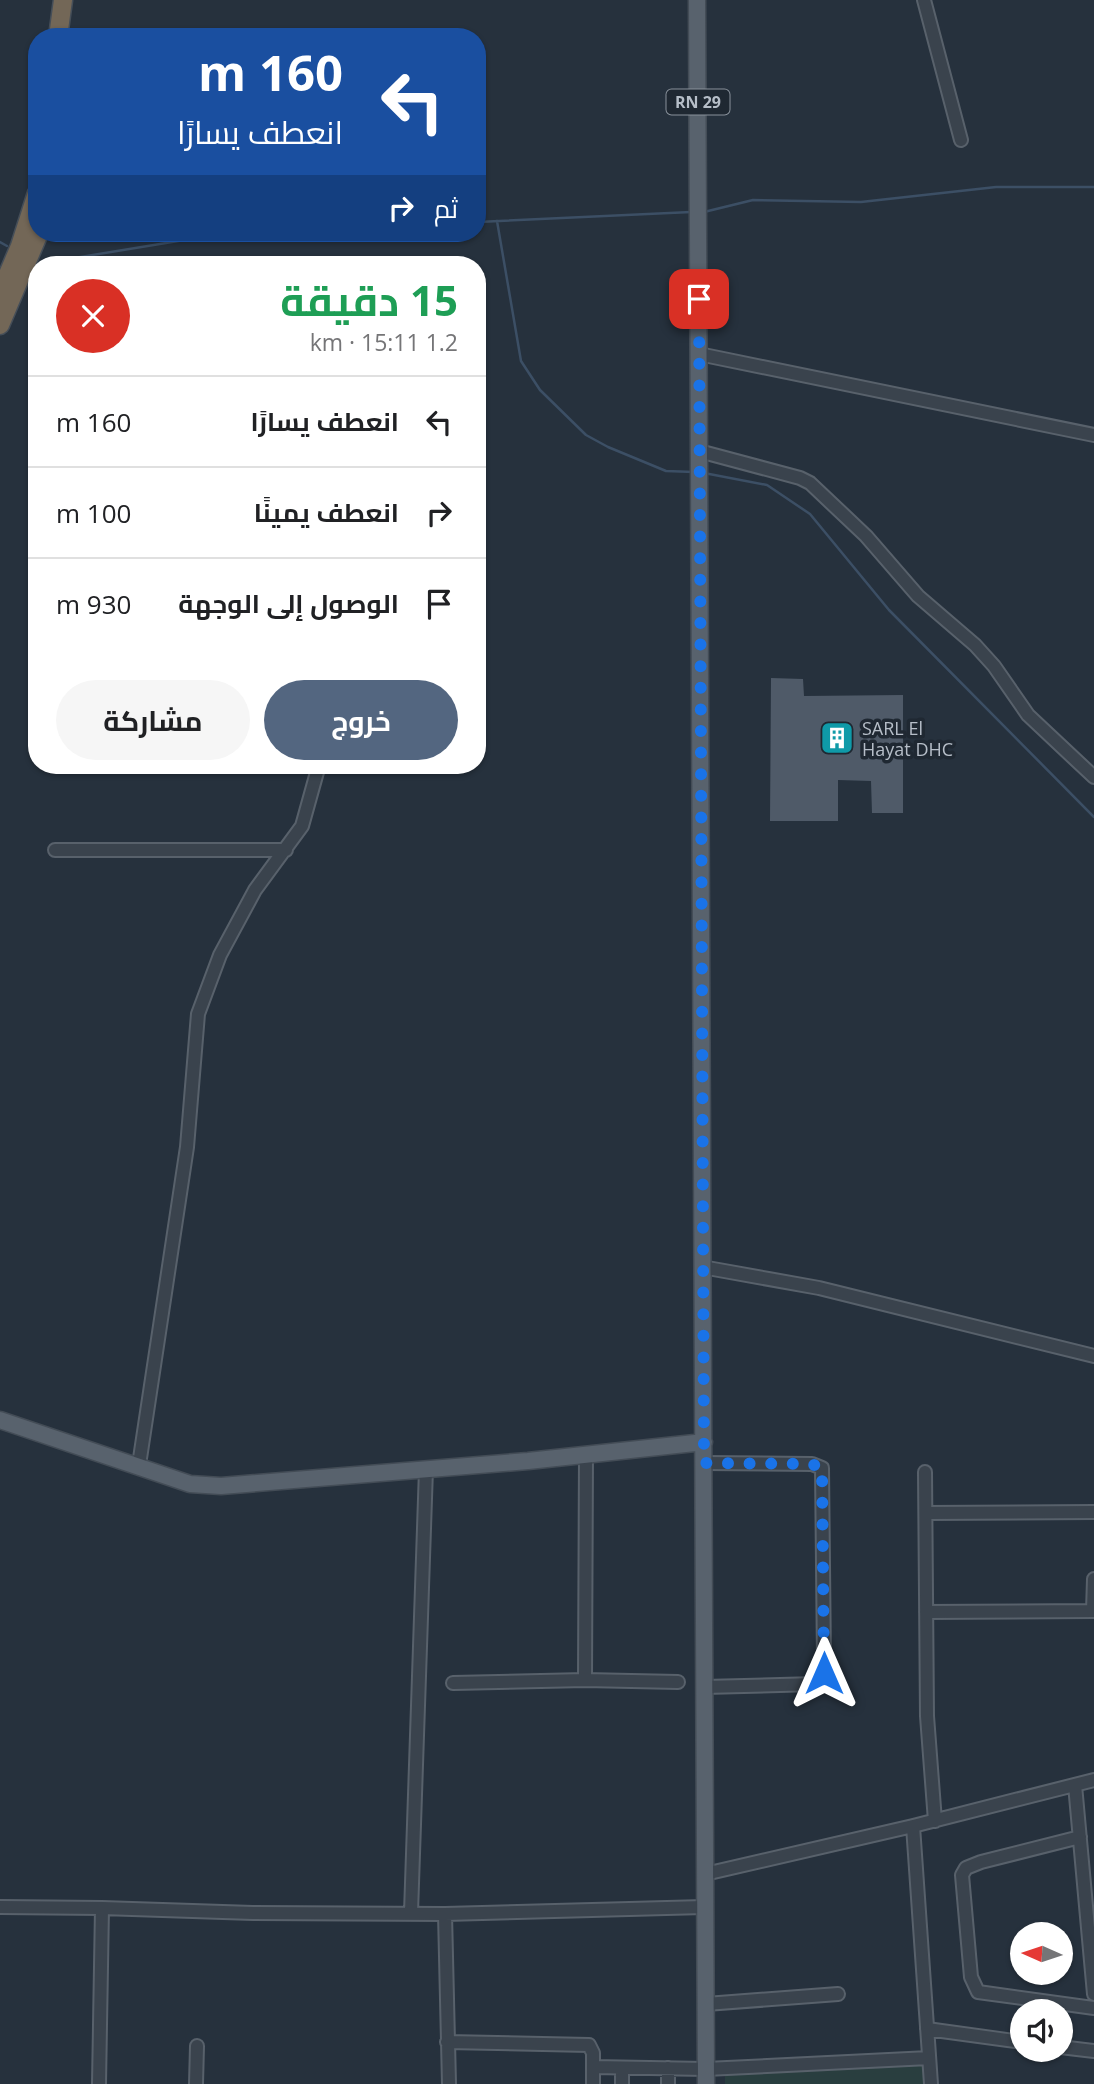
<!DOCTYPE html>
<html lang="ar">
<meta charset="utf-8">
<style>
:root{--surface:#fff;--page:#f6f6f6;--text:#202124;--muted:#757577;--line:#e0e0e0;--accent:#536680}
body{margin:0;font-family:"Open Sans",Cairo,sans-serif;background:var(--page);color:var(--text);direction:rtl;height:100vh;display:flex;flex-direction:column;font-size:26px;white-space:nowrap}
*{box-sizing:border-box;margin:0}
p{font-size:23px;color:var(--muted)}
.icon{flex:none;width:38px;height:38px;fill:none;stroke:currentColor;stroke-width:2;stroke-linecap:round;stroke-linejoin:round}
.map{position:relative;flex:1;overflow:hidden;direction:ltr}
.side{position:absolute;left:28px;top:256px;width:458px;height:518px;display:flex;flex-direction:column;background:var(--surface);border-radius:28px;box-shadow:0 2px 5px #0004;direction:rtl}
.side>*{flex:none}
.hud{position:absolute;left:28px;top:28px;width:458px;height:214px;border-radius:28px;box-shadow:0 2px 5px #0004;direction:rtl;background:#1a4fa0;color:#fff;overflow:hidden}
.needle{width:46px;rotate:273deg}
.tools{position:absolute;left:1010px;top:1922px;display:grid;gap:14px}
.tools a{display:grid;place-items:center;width:63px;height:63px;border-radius:50%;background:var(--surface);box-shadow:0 2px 5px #0004;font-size:35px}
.pin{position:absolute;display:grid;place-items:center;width:60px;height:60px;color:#fff;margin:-30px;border-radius:14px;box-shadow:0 4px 10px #0006}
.me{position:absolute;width:77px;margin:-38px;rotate:0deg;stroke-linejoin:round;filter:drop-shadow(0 0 5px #0008)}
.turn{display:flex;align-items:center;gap:24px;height:147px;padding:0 28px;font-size:32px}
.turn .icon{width:91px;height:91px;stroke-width:2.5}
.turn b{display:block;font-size:49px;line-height:60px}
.then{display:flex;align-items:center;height:66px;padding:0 28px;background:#0003;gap:14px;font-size:26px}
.round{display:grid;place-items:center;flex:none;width:74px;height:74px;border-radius:37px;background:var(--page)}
.summary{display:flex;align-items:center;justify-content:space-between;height:119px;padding:0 28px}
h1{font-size:42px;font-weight:700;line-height:52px;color:#1e9e55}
.cta{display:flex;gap:14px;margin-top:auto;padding:14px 28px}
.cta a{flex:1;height:80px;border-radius:42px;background:var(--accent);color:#fff;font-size:28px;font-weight:700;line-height:80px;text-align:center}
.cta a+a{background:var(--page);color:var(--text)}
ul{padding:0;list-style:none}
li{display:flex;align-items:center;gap:21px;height:91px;padding:0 28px;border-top:2px solid var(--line)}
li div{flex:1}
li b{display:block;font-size:26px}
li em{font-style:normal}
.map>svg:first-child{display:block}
</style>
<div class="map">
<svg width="1094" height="2084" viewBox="0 0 1094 2084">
<rect width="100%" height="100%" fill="#26313d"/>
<path fill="#293e3f" d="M923,2059L925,2084H725V2068Z"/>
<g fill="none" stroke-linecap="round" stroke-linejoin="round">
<path stroke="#3c4f65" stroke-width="2.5" d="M704,212L753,200L861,202L996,187H1094
M497,221L521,361L540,390L586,435L608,447L666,471L694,472
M478,222L691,212
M0,242L7,246
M56,261L227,233
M704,473L767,485L810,514L889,610L1094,817"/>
</g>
<path fill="#4f5a68" d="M771,678L803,679L804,696L903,695V813H872L871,781L838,780V821H770Z"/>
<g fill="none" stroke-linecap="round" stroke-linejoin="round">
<defs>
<path id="minor" d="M924,0L961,140
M699,354L1094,435
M699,451L800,478L810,483L866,536L918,596L975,645L994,666L1028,715L1094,777
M55,850H286
M702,1267L819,1288L1094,1356
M704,1463L812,1464L822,1468L824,1662L821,1683L816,1684L704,1687
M139,1465L187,1147L198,1014L220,955L255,890L302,826L319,765
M925,1472L927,1716L935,1821
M926,1513L1094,1512
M926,1612L1093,1611L1094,1579
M585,1680L586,1455
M453,1683L585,1680L678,1682
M1075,1785L1094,1994
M913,1826L931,2084
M1080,1837L981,1862L966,1868L962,1875L971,1977L978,1992L1094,2008
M705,1874L913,1826L1094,1780
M0,1907L102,1908
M411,1913L426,1469
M706,2004L838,1994
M927,2029L1022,2042
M447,2042L589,2045L593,2053V2084
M1060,2047L1094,2051
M593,2067L706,2069L929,2058
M99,2084L102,1908L253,1913L445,1914
M196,2084L197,2046
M449,2084L445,1914L704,1907
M622,2084V2068
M668,2084V2068"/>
<path id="major" d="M697,0L706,2084
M0,1420L190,1484L221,1486L528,1461L704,1442"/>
<path id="highway" d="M58,37L63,0
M0,293L20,246L37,193
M0,325L39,233"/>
</defs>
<use href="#minor" stroke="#58616b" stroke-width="16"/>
<use href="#major" stroke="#434c56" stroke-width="19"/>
<use href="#highway" stroke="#454e58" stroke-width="21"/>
<use href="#minor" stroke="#3a434d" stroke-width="12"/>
<use href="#major" stroke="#58626d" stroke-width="16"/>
<use href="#highway" stroke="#736757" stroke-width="18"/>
</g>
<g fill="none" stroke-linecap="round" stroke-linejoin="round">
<path stroke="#1a73e8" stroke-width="12" stroke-dasharray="0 21.6" d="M699,299L704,1463L812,1464L822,1468L824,1673"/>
</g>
<defs>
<symbol id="building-square" viewBox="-11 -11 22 22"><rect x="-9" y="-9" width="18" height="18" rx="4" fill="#0f9aa8" stroke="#1f2832"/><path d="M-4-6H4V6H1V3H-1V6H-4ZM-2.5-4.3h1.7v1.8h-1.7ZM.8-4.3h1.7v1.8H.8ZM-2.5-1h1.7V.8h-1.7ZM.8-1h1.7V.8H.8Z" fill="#fff"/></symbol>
</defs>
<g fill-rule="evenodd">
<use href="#building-square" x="818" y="719" width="38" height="38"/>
</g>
<g text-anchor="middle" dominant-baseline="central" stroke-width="7" stroke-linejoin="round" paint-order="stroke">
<rect fill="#1f2832" stroke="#89919b" stroke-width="2" x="666.5" y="89.5" width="63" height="25" rx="5"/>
<g font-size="16" font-weight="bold" fill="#b6bec8">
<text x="698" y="102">RN 29</text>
</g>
<g font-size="18" fill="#b6bec8" stroke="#1f2832" text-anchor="start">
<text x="862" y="728">SARL El<tspan x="862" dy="21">Hayat DHC</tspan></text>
</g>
</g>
</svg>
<div class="tools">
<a><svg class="needle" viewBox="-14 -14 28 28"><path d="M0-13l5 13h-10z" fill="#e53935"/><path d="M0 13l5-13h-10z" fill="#757577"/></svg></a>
<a><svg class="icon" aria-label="sound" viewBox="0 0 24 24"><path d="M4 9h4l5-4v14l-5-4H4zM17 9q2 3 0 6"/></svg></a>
</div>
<div class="pin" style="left:699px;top:299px;background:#d93025"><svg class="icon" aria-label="arrive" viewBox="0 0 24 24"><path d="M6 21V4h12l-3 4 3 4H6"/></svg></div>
<svg class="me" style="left:824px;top:1673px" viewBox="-20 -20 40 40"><path d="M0-17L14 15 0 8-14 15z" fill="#1a73e8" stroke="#fff" stroke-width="4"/></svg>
<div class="hud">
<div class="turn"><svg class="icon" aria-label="left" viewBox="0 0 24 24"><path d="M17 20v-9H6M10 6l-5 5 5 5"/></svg><div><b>160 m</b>انعطف يسارًا</div></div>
<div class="then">ثم<svg class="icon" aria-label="right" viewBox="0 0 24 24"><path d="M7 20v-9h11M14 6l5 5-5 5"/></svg></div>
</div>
<section class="side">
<div class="summary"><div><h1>15 دقيقة</h1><p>1.2 km · 15:11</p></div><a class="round" style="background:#d93025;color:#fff"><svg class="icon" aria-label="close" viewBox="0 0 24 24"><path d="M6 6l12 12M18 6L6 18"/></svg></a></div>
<ul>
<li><svg class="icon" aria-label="left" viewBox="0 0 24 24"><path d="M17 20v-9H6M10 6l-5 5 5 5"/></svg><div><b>انعطف يسارًا</b></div><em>160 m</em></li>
<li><svg class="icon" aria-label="right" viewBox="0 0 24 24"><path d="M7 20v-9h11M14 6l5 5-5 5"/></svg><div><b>انعطف يمينًا</b></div><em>100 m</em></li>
<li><svg class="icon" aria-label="arrive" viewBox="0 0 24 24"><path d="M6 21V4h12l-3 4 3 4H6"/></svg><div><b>الوصول إلى الوجهة</b></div><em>930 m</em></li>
</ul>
<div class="cta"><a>خروج</a><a>مشاركة</a></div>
</section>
</div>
